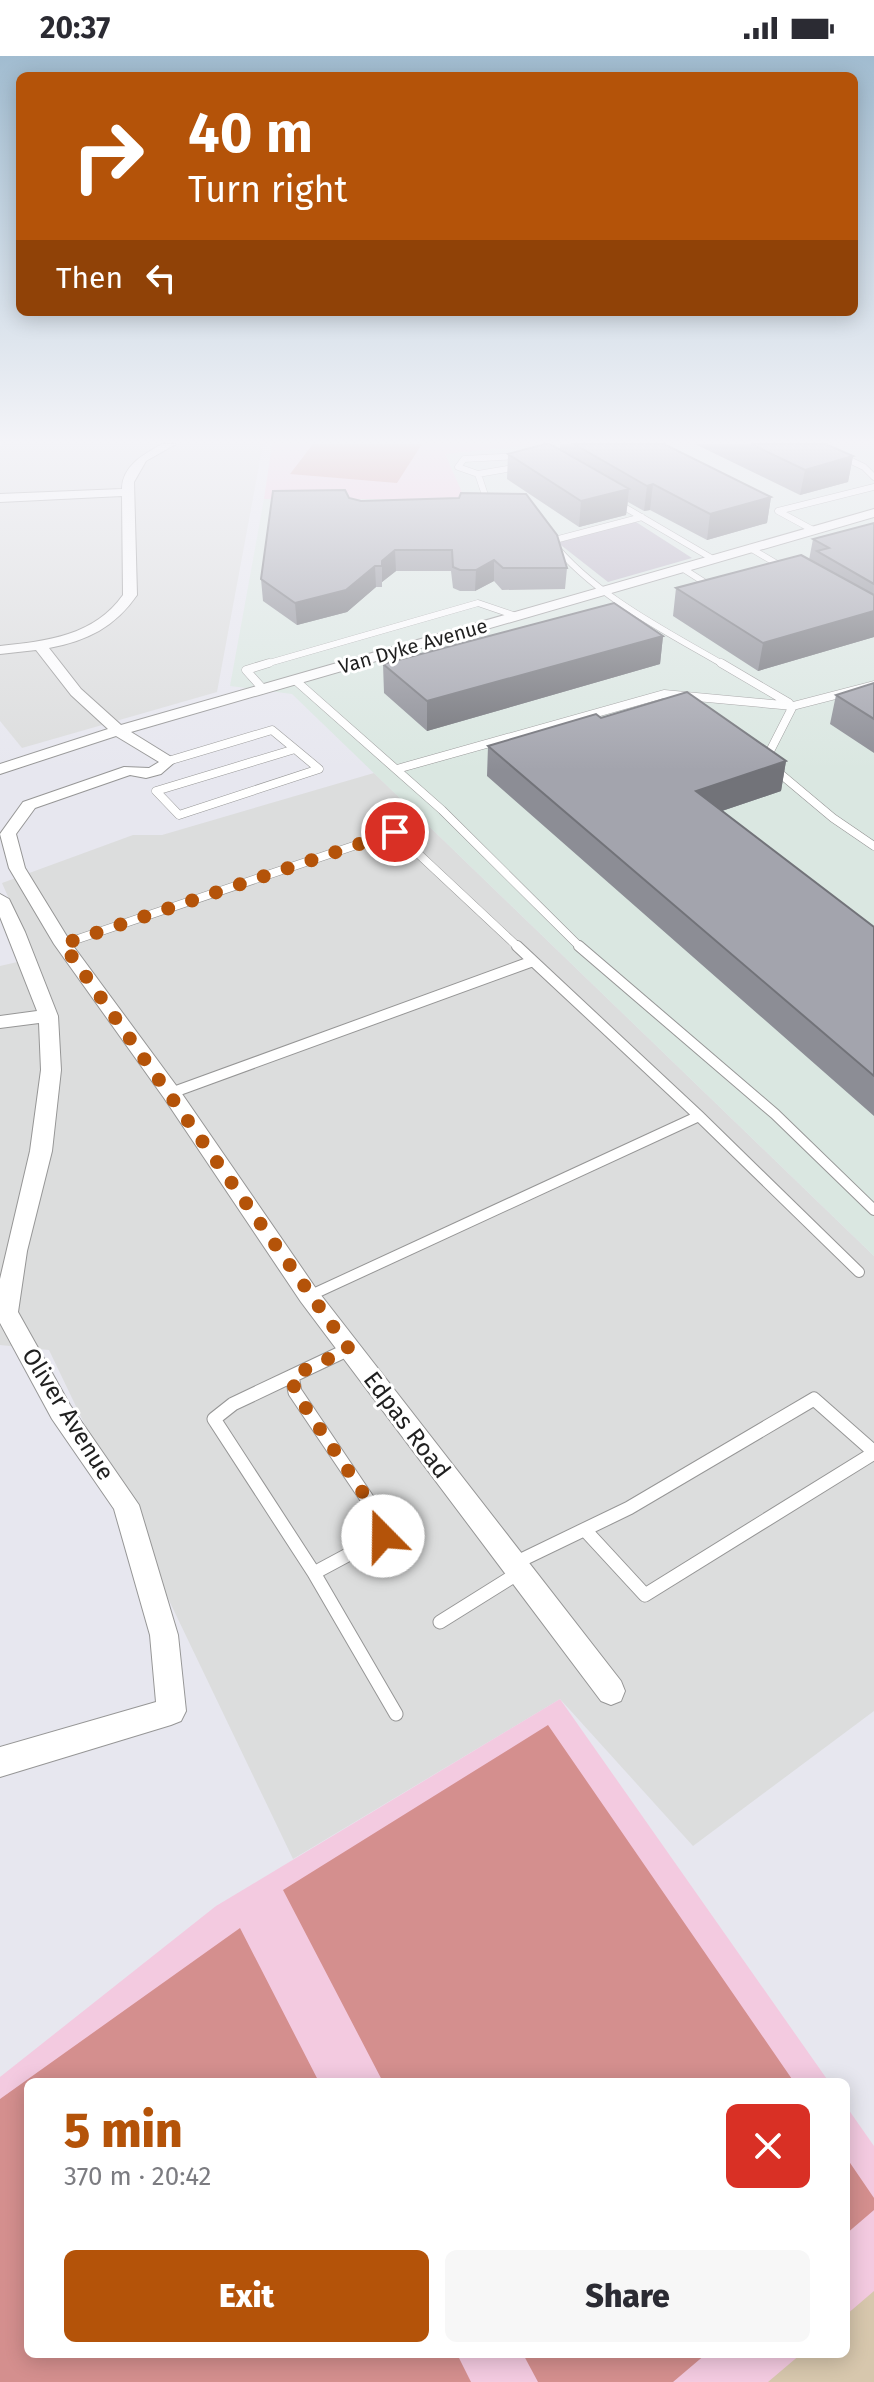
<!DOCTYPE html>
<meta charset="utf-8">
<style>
:root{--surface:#fff;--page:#f7f7f7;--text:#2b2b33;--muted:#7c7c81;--accent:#b45309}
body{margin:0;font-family:"Fira Sans",sans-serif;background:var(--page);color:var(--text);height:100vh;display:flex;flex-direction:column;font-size:30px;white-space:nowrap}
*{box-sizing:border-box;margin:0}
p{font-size:26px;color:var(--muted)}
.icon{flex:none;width:44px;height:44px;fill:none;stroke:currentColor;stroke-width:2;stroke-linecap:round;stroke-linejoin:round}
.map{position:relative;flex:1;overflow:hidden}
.drawer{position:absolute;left:24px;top:2022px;width:826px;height:280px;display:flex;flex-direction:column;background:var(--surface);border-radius:12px;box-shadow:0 4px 20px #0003}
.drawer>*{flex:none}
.guide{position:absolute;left:16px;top:16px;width:842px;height:244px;border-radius:12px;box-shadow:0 4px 20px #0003;background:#b45309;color:#fff;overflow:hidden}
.pin{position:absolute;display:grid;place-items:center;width:68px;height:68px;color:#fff;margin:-34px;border:4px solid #fff;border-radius:50%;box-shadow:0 2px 8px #0007}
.me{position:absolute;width:88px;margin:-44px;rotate:338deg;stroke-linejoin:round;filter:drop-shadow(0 0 6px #0008)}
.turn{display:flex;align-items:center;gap:28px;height:168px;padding:0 40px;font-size:36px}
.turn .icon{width:104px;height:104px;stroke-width:2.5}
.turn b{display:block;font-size:56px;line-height:68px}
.then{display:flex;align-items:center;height:76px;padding:0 40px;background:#0003;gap:16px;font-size:30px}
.round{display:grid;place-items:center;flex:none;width:84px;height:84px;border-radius:12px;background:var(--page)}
.head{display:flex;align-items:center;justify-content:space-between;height:136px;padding:0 40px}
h1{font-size:48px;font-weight:800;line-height:60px;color:var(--accent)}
.action{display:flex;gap:16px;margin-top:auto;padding:16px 40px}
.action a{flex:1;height:92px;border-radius:12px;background:var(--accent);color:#fff;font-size:32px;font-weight:800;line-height:92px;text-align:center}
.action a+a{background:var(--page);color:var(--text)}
.status{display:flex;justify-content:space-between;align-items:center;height:56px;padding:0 40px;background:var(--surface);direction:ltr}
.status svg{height:22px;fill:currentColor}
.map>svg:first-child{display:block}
</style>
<div class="status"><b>20:37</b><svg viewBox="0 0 49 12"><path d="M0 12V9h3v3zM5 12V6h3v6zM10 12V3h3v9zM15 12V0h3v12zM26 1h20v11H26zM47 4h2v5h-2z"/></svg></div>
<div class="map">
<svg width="874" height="2326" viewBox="0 0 874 2326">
<rect width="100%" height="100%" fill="#e7e7ef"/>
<path fill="#dcdddd" d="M4,388H263L217,636L22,692L0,665V392Z
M374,717L874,1200V1655L693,1790L560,1643L293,1803L49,1294L0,1289V910L35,902L2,827L133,779H162Z"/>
<path fill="#dae7e1" d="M537,388H874V1200L292,638L230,630L264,443H464L444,398Z"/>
<path fill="#b9b3c2" d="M636,466L692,502L608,526L557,486Z"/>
<path fill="#f3cae0" d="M272,388H537L445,398L465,443H264Z
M560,1643L829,2026H28V2298H846V2050L874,2090V2326H0V2021L216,1850Z"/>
<path fill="#d48f8e" d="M313,388H422L397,427L290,418Z
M548,1669L794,2026H383L283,1834Z
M240,1872L319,2026H28V2298H457L471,2326H0V2043Z
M846,2101L874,2142V2154L846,2178Z
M523,2298H706L673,2326H538Z"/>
<path fill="#d7c7ad" d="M874,2235V2326H768L801,2298H846V2259Z"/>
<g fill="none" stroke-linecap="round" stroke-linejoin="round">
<defs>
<path id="lane-far3" d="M841,400L864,411L874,421
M519,411L478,418L458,411L464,403L521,400
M478,418L488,448
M614,445L713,503
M642,461L551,485C595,540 664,574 724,609
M813,474L778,455L874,431
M750,492L784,512
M682,512L715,533
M262,609L478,547L516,560"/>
<path id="lane-far2" d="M721,607L789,647
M295,624L442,754L581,892
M874,629L793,650L765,705L833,762L874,790
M263,633L246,614L269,607
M295,693L319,713L179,759L156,735Z
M168,705L272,674L295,693
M397,713L664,638L793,650
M63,888L395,776L519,892"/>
<path id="lane-far1" d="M517,890L699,1060L859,1216
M579,890L775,1058L874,1154
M171,1037L533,905
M309,1240L699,1060"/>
<path id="lane" d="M349,1293L292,1320L295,1336L382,1465L383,1480L314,1517L396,1658
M292,1320L233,1348L214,1363L314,1517
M585,1474L645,1539L874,1397
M515,1507L629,1452L814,1343L874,1396
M440,1566L520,1516"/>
<path id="street" d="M162,388H176L146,405L134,426L137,539C115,571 87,585 49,592L81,633L121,669L874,453V461L131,676L173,702L176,705L161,718L146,722L130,719L35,752L16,778L25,812L71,887L178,1032L317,1234L621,1625L625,1635L621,1645L611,1649L601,1645L301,1246L164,1042L54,888L9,812L0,778L23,746L124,711L149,712L159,706L116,680L0,718V708L108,673L71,639L36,594L0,598V590C47,585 94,580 123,539L122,440L0,446V438L122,433C122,410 144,398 162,388Z
M0,838L9,843L25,876L58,960L61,1014L52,1095L27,1195L18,1256L70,1349L139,1449L178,1579L186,1655L181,1665L171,1669L0,1721V1691L156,1646L150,1579L114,1453L52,1363L0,1267V1223L30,1095L41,1014L39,967L0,972V960L37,955L0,861Z"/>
</defs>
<use href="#lane-far3" stroke="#969696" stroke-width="7"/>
<use href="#lane-far2" stroke="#969696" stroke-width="9"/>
<use href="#lane-far1" stroke="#969696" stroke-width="12"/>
<use href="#lane" stroke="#969696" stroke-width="15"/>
<use href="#street" stroke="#969696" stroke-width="2"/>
<use href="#lane-far3" stroke="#fff" stroke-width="6"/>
<use href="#lane-far2" stroke="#fff" stroke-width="8"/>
<use href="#lane-far1" stroke="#fff" stroke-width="10"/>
<use href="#lane" stroke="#fff" stroke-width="13"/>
<use href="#street" fill="#fff" fill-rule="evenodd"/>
</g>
<path fill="#8c8d95" d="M560,388H664L771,441L767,467L707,484L650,454L644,455L628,446L626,459L579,471L507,423L508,398L560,394Z
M695,388H826L853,400L848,426L800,439Z
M349,442L567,512L565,533L502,534L494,525L475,535H460L453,532L451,515H396L382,526V531H376L347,556L297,569L263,545L261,523Z
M874,467V581L758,615L673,560L676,532L809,504L813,483Z
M663,580L660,608L427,675L384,637L383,608Z
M874,627V697L830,668L836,639Z
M488,690L786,705L781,735L722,755L874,871V1060L487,720Z"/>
<path fill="#727379" d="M853,400L848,426L800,439L805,414Z
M653,428L650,454L644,455L647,430Z
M629,433L626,459L579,471L581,445Z
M771,441L767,467L707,484L710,458Z
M395,494L396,515L382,526V531V505Z
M494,504V525L475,535L476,514Z
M375,510L376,531L347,556L297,569L295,547Z
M874,555V581L758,615L763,587Z
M663,580L660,608L427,675V645Z
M786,705L781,735L692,765L696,735Z"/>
<path fill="#a3a4ad" stroke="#727379" stroke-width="2" d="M545,388H550L629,433L581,445L508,398Z
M574,388H664L771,441L710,458L653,428L647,430Z
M751,388H826L853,400L805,414Z
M345,434L349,442L361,445L459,442L461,437L526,438L557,479L567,512H503L494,504L476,514H460L453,511L452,494H395L382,505V510H375L346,534L295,547L261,523L273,435Z
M874,467V528L817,495L829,492L813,483Z
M801,499L874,539V555L763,587L676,532Z
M614,547L663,580L427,645L383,608Z
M874,627V663L836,639Z
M687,636L786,705L696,735L874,871V1020L488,690L596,658L601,662Z"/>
<linearGradient id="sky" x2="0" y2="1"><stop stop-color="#a1bcd0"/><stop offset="0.54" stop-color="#f4f4f8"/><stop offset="1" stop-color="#f4f4f8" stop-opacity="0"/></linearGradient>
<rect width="874" height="714" fill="url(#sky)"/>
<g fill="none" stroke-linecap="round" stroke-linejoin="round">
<path stroke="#b45309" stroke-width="14" stroke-dasharray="0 25.2" d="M383,1480L382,1465L295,1336L292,1320L349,1293L63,888L395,776"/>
</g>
<g text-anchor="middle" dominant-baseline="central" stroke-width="6" stroke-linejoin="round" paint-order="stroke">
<g font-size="20" fill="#1f1f1f" stroke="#fff">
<text transform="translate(413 590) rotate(-16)">Van Dyke Avenue</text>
</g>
<g font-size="24" fill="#1f1f1f" stroke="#fff">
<text transform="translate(68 1358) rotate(58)">Oliver Avenue</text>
<text transform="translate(407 1369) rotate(53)">Edpas Road</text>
</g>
</g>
</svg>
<div class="pin" style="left:395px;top:776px;background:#d93025"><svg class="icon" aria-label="arrive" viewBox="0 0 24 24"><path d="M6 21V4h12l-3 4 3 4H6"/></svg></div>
<svg class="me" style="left:383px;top:1480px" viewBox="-20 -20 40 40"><circle r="19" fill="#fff"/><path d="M0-13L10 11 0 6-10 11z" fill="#b45309"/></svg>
<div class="guide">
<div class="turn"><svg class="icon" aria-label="right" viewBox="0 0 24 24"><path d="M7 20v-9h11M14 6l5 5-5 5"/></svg><div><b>40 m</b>Turn right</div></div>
<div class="then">Then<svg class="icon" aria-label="left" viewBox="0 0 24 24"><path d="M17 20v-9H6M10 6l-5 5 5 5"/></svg></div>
</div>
<section class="drawer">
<div class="head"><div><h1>5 min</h1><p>370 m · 20:42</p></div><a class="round" style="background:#d93025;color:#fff"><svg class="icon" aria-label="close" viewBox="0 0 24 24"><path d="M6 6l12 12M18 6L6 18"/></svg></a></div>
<div class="action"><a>Exit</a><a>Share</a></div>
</section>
</div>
